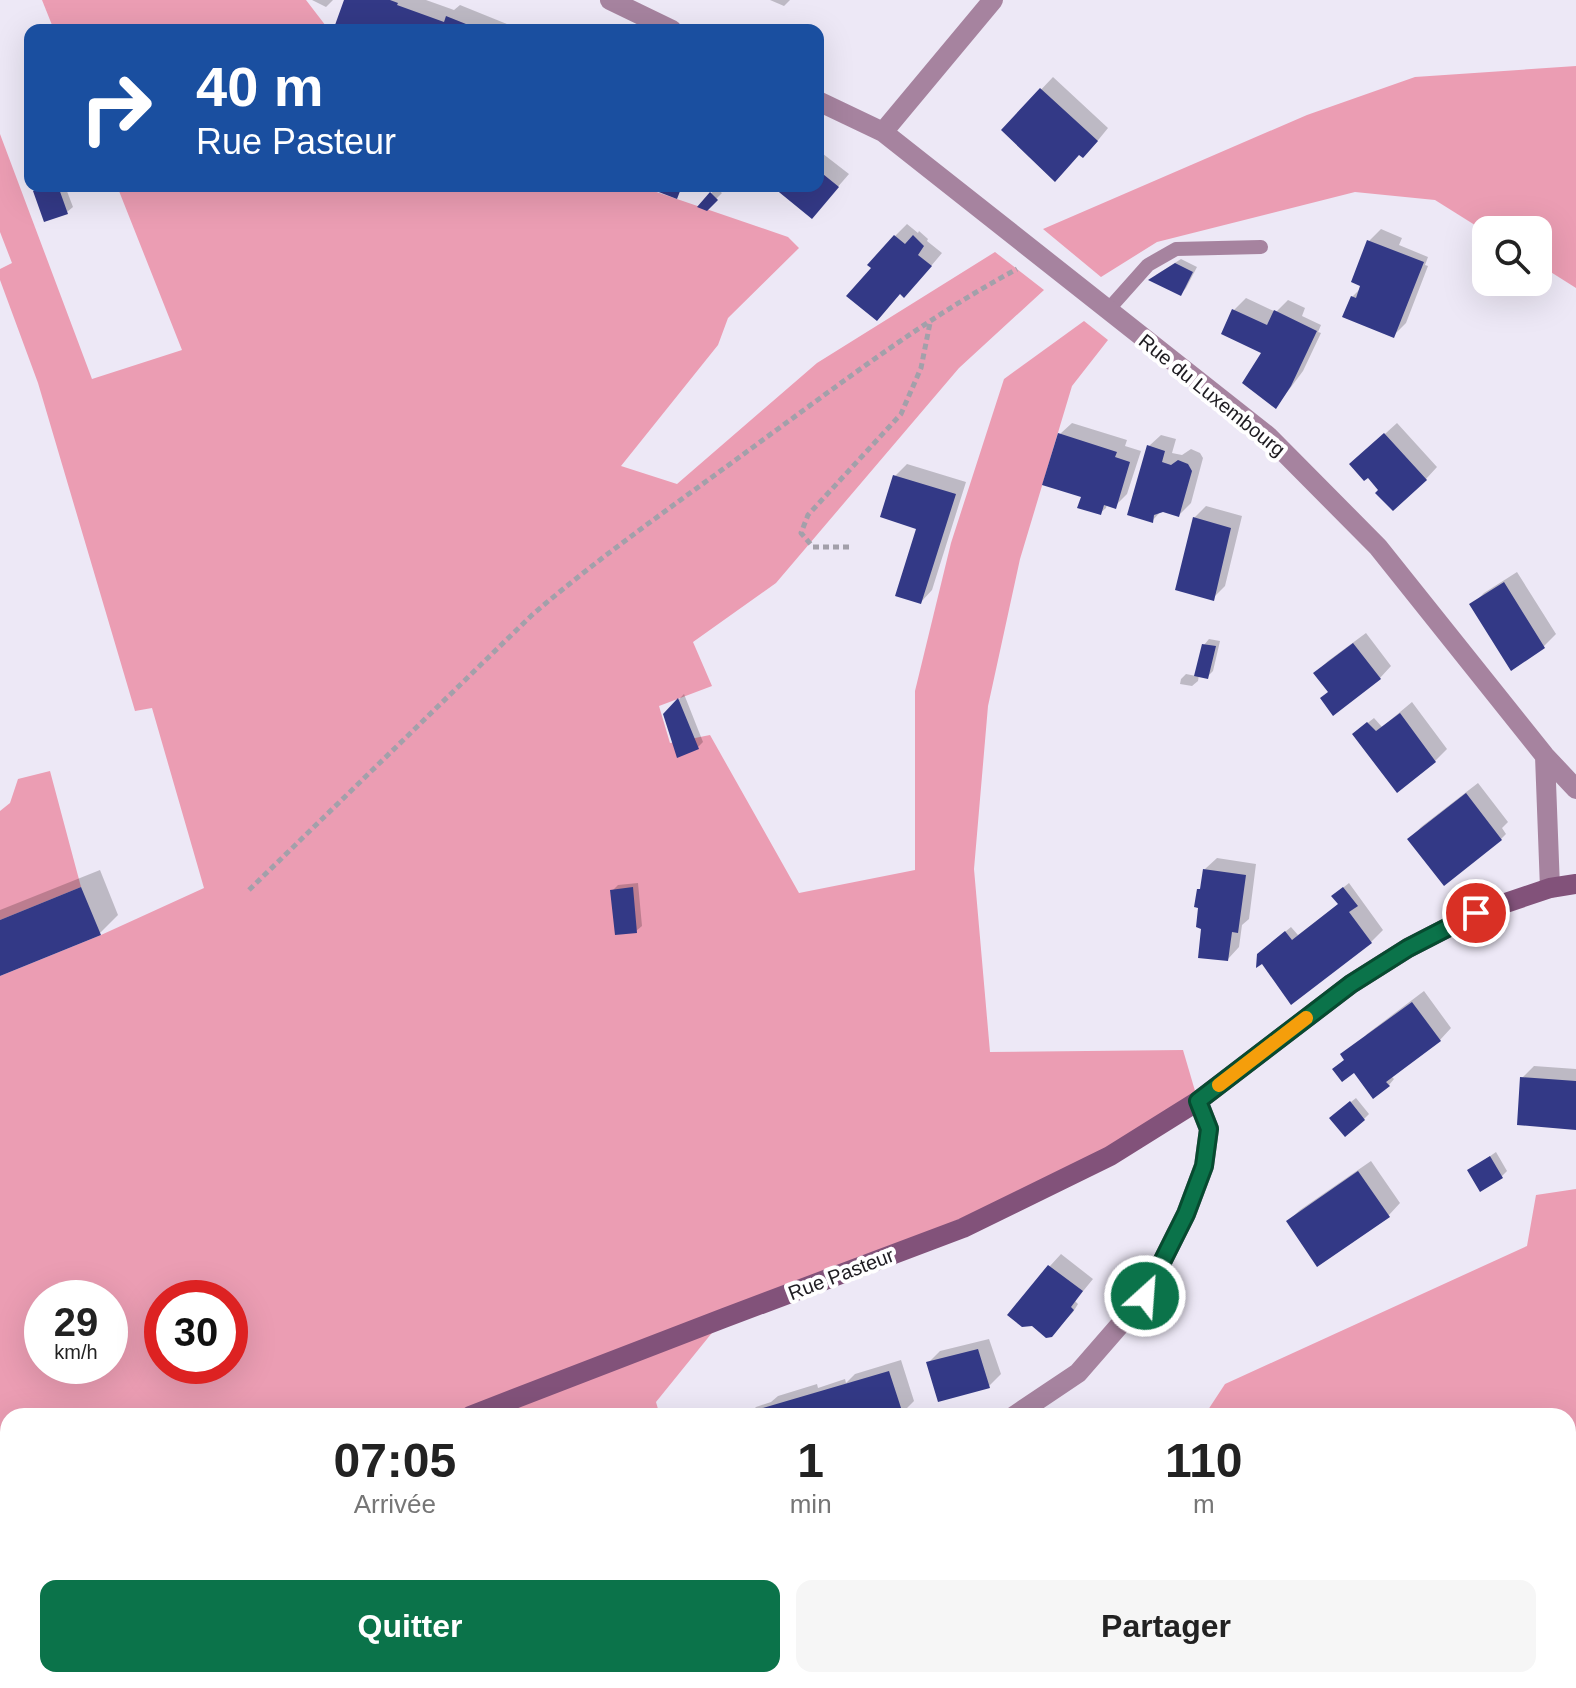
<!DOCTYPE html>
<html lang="fr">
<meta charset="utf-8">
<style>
:root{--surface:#fff;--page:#f6f6f6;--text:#222;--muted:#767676;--accent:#0b734a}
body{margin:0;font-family:Arial,sans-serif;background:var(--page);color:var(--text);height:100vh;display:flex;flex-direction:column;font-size:30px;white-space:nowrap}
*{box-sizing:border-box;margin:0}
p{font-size:26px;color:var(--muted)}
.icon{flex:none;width:44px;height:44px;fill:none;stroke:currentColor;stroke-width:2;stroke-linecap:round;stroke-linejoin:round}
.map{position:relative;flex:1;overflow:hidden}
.sheet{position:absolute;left:0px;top:1408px;width:1576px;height:280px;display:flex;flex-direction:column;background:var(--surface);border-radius:24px 24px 0 0;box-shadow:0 8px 32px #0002}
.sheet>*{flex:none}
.banner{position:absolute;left:24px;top:24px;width:800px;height:168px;border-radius:16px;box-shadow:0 8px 32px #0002;background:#1a4fa0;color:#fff;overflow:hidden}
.controls{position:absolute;left:1472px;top:216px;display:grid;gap:16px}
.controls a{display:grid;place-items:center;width:80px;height:80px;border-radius:16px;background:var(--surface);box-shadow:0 8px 32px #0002;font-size:40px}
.speed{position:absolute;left:24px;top:1280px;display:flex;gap:16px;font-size:40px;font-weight:700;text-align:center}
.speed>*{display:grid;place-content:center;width:104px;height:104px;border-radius:50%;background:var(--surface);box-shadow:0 8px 32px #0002;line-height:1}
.speed small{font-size:20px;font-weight:400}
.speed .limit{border:12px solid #d22;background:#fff;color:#111}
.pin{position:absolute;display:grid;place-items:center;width:68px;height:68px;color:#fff;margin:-34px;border:4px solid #fff;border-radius:50%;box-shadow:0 2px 8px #0007}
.me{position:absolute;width:88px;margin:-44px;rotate:26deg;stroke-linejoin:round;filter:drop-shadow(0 0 6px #0008)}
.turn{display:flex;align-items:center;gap:28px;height:168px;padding:0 40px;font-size:36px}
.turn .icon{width:104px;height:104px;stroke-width:2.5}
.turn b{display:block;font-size:56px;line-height:68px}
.eta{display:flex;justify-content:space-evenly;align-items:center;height:136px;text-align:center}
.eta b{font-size:48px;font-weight:700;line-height:56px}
.action{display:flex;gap:16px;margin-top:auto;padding:16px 40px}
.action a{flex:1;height:92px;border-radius:16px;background:var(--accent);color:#fff;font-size:32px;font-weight:700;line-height:92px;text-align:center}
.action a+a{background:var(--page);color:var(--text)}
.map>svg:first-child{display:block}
</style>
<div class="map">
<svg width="1576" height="1688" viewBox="0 0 1576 1688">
<rect width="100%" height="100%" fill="#ede8f6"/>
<path fill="#eb9db3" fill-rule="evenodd" d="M42,0H306L329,30H54Z
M1576,66V288L1538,264V230H1486V232L1435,200L1355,192L1157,242L1101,277L1043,229L1307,115L1415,77Z
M0,134L92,379L182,350L117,186H639L788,237L799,248L728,318L718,345L621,466L677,484L817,363L995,252L1044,290L959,368L776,583L693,642L712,686L659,706L670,743L710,735L799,893L915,870V691L951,543L1004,379L1084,321L1108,340L1072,386L1020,559L988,706L974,869L990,1052L1183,1050L1198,1101L1110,1156L724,1318L656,1402L660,1416H8V1654L0,1655V976L101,935L204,888L152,708L135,711L38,383L0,280V269L12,263L0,232ZM42,1298H110V1366H42ZM162,1298H230V1366H162Z
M50,771L81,887L0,920V811L10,803L18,779Z
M1576,1189V1688H896L912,1680H1568V1416H1204L1225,1384L1527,1246L1536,1195Z"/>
<path fill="#0003" d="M312,0H333L326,7Z
M346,0H426L454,10L460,5L517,28L516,30H354Z
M770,0H790L784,6Z
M1053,77L1108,128L1095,144L1080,153L1003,130Z
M818,150L849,174L823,204L775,186H818Z
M41,186H65L73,207L67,212L35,192Z
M716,188L722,193L707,208L700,206Z
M907,224L918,233L919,231L928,239L927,241L942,253L916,284L895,236Z
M1381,229L1402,238L1399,245L1428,257L1425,265L1428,266L1406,323L1394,335L1352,297L1364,285L1369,241Z
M1181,259L1197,267L1186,288L1181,294L1156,275Z
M1246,298L1276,312L1288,300L1305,308L1302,316L1321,325L1318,332L1321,333L1303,371L1276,407L1264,352L1234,310Z
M1072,423L1127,440L1125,446L1141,451L1127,494L1115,506L1107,504L1106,508L1100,513L1083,496L1060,434Z
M1397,423L1437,467L1426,479L1381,490L1364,453Z
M1161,435L1176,439L1172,453L1182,455L1191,449L1200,453L1203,458L1191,503L1179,515L1162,510L1152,521L1149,446Z
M907,464L966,482L932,590L921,602L919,527L895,476Z
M1206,506L1242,516L1225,586L1213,598L1194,518Z
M1517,572L1556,634L1544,646L1512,668L1472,605L1484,593Z
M1366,633L1391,666L1380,678L1330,691L1316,673L1328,661Z
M1209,639L1220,641L1213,671L1207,677L1199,675L1198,681L1192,686L1180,684L1181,679L1186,674L1196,676L1204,645Z
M684,694L703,742L698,747L665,714Z
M1412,702L1447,749L1435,761L1397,790L1360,729L1374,718L1382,727Z
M1478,783L1508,822L1502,828L1506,834L1501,839H1410L1421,827Z
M1217,858L1256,864L1249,919L1242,925L1239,947L1228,959L1205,869Z
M100,870L118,915L100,933L0,974V910Z
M638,883L642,926L636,931L612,891L618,885Z
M1349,883L1383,930L1371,942L1264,949L1291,927L1298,935L1340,903L1339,891Z
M1424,991L1451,1028L1440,1040L1391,1076L1394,1079L1389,1085L1346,1060L1367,1034Z
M1534,1066L1576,1069V1128L1522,1078Z
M1356,1098L1369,1114L1364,1119L1337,1113Z
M1496,1152L1507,1171L1502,1176L1470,1170Z
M1371,1161L1400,1203L1389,1215L1288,1221L1300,1210Z
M1061,1254L1093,1279L1075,1301L1078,1304L1073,1312L1051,1335L1032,1324L1010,1315L1050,1266Z
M989,1339L1001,1374L989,1386L928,1363L940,1351Z
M901,1360L914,1401L902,1413L890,1416H853L850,1409L827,1416H752L751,1412L756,1407L771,1402L778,1396L817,1384L818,1388L845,1379L846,1383L855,1374Z
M622,1680H698L701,1688H595Z
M780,1680H803L784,1688Z"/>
<path fill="#333986" d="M344,0H390L398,3L397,5L444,22L446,16L481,30H349L335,25Z
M1040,88L1098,141L1083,158L1079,155L1055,182L1001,130Z
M818,170L839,187L812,219L774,188L772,192L765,186H818Z
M47,186H58L68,214L44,222L33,191Z
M643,186H682L677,199Z
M710,192L718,200L707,211L697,207Z
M894,235L905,244L913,235L924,246L918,255L932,266L904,298L900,294L877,321L846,296L871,268L867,265Z
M1367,240L1424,262L1394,338L1342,317L1351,296L1356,298L1360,286L1351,282Z
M1175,263L1193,272L1181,296L1148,280Z
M1232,309L1267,325L1274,310L1317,331L1291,386L1276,409L1242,383L1261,353L1221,334Z
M1058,433L1117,452L1115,457L1130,462L1116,509L1104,505L1101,515L1077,508L1081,497L1042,485Z
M1384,433L1427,480L1393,511L1375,493L1378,490L1368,478L1364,481L1349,464Z
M1147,445L1165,451L1162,462L1171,465L1178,460L1188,464L1192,471L1179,517L1163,512L1154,515L1153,523L1127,515Z
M893,475L956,494L921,604L895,596L916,529L880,517Z
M1193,517L1231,528L1214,601L1175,590Z
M1504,582L1545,648L1511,671L1469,604Z
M1353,643L1381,679L1333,716L1320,698L1328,692L1313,673Z
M1202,644L1216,646L1208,679L1194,676Z
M678,698L699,749L677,758L663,714Z
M1400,713L1436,762L1397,793L1352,734L1367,722L1376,731Z
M1466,793L1502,840L1444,886L1407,839Z
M1203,869L1246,875L1238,933L1232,932L1228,961L1198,958L1201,929L1196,927L1198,908L1194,907L1197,889H1200Z
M81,887L101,935L0,976V920Z
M633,887L637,933L615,935L610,890Z
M1343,887L1358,906L1349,912L1372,943L1291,1005L1262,964L1256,968L1257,954L1285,931L1292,940L1338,904L1331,896Z
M1412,1002L1441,1041L1386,1082L1390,1086L1373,1099L1354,1073L1342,1082L1332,1069L1344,1060L1340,1054Z
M1520,1077L1576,1081V1130L1517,1125Z
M1350,1101L1365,1120L1345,1137L1329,1118Z
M1490,1156L1503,1178L1480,1192L1467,1170Z
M1358,1171L1390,1217L1317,1267L1286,1221Z
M1048,1265L1083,1291L1071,1307L1074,1310L1052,1337L1046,1338L1032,1326L1022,1327L1007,1315Z
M978,1349L990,1388L938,1402L926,1362Z
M889,1371L903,1414L897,1416H851L849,1411L832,1416H750L749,1412Z
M175,1680H216L221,1685L217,1688H166Z
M304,1680H357L348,1688H295Z
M662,1680H675L677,1688H637Z"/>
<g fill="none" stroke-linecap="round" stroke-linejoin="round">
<path stroke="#a3a0aa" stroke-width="5" stroke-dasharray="6 4" stroke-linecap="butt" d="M849,547H813L801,533L808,515L901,414L921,368L930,323
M249,890L532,615C604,553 683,499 760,442C844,381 926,318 1017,269"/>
<path stroke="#a6839f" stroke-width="14" d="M1107,311L1148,265L1176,249L1261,247"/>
<path stroke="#a6839f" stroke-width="20" d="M610,0L672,30
M818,101L883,132L1268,436L1378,547L1545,756L1576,789
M883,132L993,0
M1545,756L1550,888
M1014,1416L1078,1373L1145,1296L1186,1214L1204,1166L1209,1129L1198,1101
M82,1680L86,1688"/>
<path stroke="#82527a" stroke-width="20" d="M470,1416L724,1318L963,1228L1110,1156L1198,1101L1351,984L1408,948L1476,913L1550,888L1576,884
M0,1580L8,1577"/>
</g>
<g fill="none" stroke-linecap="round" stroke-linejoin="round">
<defs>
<path id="route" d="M1145,1296L1186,1214L1204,1166L1209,1129L1198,1101L1351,984L1408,948L1476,913"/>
</defs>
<use href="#route" stroke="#074b30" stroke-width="20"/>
<use href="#route" stroke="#0b734a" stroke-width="14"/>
<path stroke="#f59e0b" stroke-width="14" d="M1219,1085L1306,1018"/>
</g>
<g text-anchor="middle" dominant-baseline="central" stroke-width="8" stroke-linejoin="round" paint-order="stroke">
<g font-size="20" fill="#1e1c21" stroke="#fff">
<text transform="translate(1212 395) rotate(39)">Rue du Luxembourg</text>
<text transform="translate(841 1274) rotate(-21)">Rue Pasteur</text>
</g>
</g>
</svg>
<div class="controls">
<a><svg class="icon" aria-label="search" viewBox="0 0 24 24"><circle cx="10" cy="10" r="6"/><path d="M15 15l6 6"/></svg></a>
</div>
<div class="speed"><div>29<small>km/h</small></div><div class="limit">30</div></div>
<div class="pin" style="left:1476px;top:913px;background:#d93025"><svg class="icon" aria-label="arrive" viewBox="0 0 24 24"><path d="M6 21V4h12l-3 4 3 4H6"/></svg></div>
<svg class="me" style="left:1145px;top:1296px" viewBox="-20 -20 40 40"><circle r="17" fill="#0b734a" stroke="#fff" stroke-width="3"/><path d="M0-11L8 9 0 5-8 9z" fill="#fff"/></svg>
<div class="banner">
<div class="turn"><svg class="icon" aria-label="right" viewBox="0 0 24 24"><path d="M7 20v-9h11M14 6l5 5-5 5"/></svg><div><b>40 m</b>Rue Pasteur</div></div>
</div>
<section class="sheet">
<div class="eta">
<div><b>07:05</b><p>Arrivée</p></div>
<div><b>1</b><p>min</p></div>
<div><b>110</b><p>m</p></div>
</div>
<div class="action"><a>Quitter</a><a>Partager</a></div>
</section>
</div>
